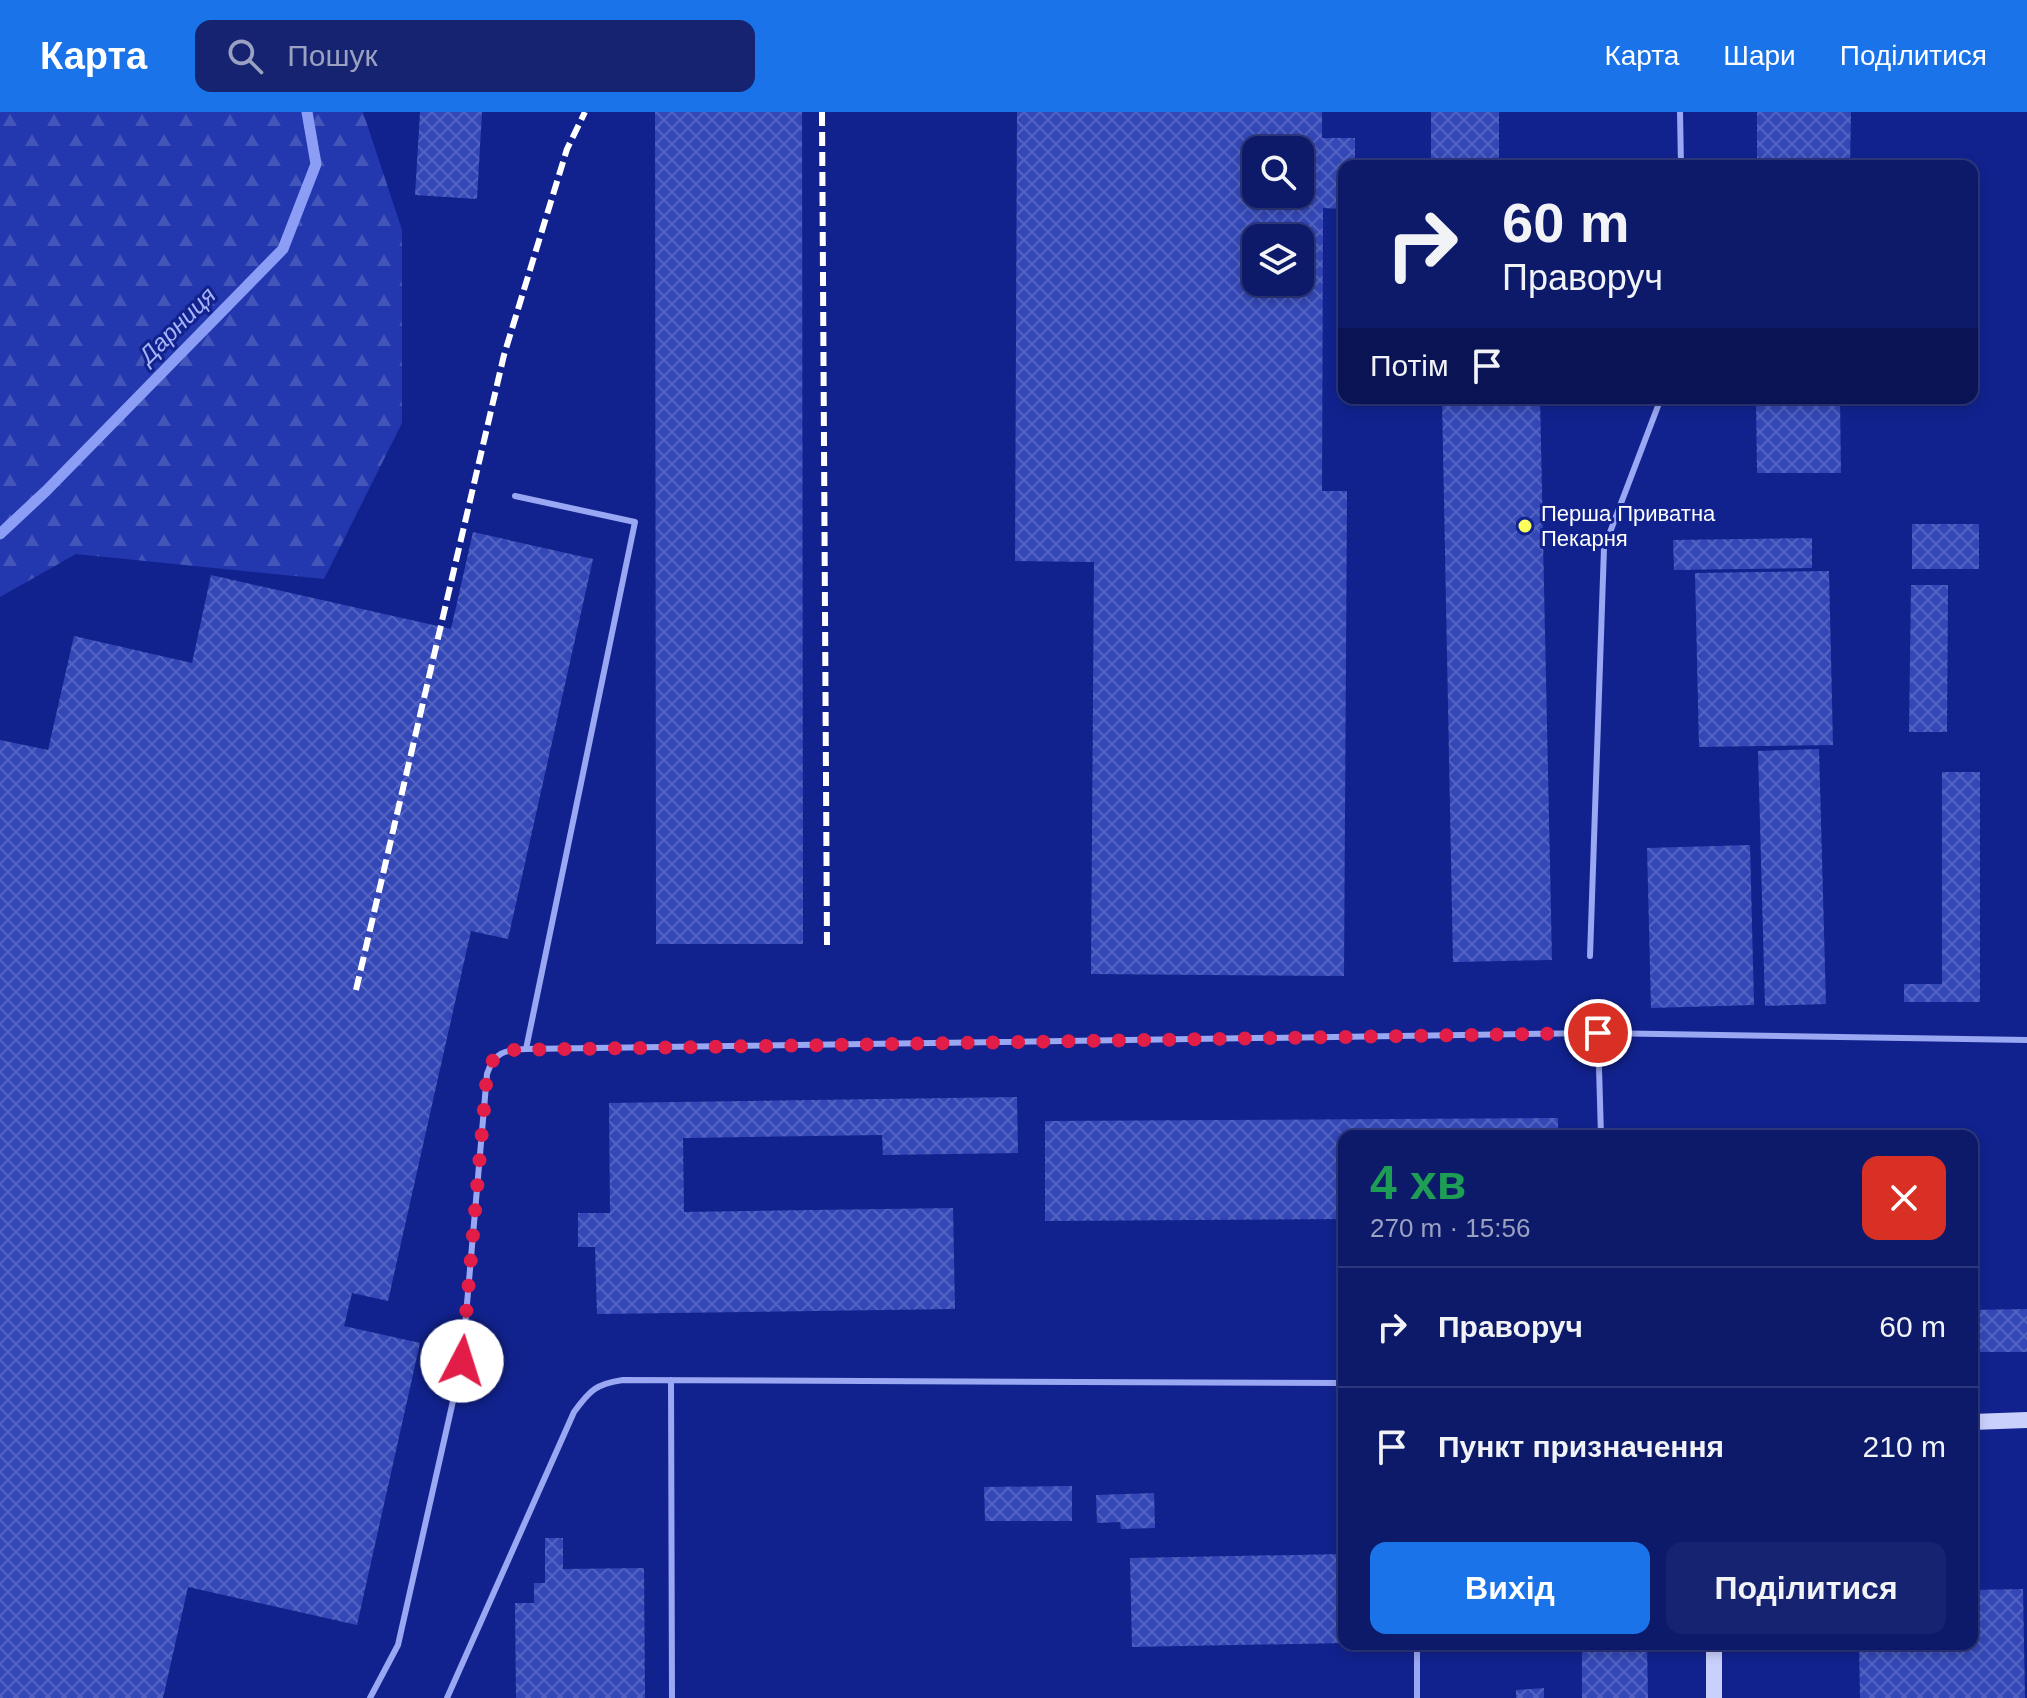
<!DOCTYPE html>
<html lang="uk">
<meta charset="utf-8">
<style>
:root{--surface:#0d1a6a;--page:#162370;--text:#f1f3f6;--muted:#9aa1c1;--line:#2d387e;--accent:#1a73e8}
body{margin:0;font-family:Helvetica,sans-serif;background:var(--page);color:var(--text);height:100vh;display:flex;flex-direction:column;font-size:30px;white-space:nowrap}
*{box-sizing:border-box;margin:0}
p{font-size:26px;color:var(--muted)}
.icon{flex:none;width:44px;height:44px;fill:none;stroke:currentColor;stroke-width:2;stroke-linecap:round;stroke-linejoin:round}
.map{position:relative;flex:1;overflow:hidden}
.drawer{position:absolute;left:1338px;top:1018px;width:640px;height:520px;display:flex;flex-direction:column;background:var(--surface);border-radius:16px;box-shadow:0 4px 12px #0003,0 0 0 2px var(--line)}
.drawer>*{flex:none}
.hud{position:absolute;left:1338px;top:48px;width:640px;height:244px;border-radius:16px;box-shadow:0 4px 12px #0003,0 0 0 2px var(--line);background:#0d1a6a;color:var(--text);overflow:hidden}
.controls{position:absolute;left:1242px;top:24px;display:grid;gap:16px}
.controls a{display:grid;place-items:center;width:72px;height:72px;border-radius:16px;background:var(--surface);box-shadow:0 4px 12px #0003,0 0 0 2px var(--line);font-size:40px}
.pin{position:absolute;display:grid;place-items:center;width:68px;height:68px;color:#fff;margin:-34px;border:4px solid #fff;border-radius:50%;box-shadow:0 2px 8px #0007}
.me{position:absolute;width:88px;margin:-44px;rotate:5deg;stroke-linejoin:round;filter:drop-shadow(0 0 6px #0008)}
.turn{display:flex;align-items:center;gap:28px;height:168px;padding:0 32px;font-size:36px}
.turn .icon{width:104px;height:104px;stroke-width:2.5}
.turn b{display:block;font-size:56px;line-height:68px}
.then{display:flex;align-items:center;height:76px;padding:0 32px;background:#0003;gap:16px;font-size:30px}
.round{display:grid;place-items:center;flex:none;width:84px;height:84px;border-radius:16px;background:var(--page)}
.headline{display:flex;align-items:center;justify-content:space-between;height:136px;padding:0 32px}
h1{font-size:48px;font-weight:600;line-height:60px;color:#1e9e55}
.cta{display:flex;gap:16px;margin-top:auto;padding:16px 32px}
.cta a{flex:1;height:92px;border-radius:16px;background:var(--accent);color:#fff;font-size:32px;font-weight:600;line-height:92px;text-align:center}
.cta a+a{background:var(--page);color:var(--text)}
ul{padding:0;list-style:none}
li{display:flex;align-items:center;gap:24px;height:120px;padding:0 32px;border-top:2px solid var(--line)}
li div{flex:1}
li b{display:block;font-size:30px}
li em{font-style:normal}
header{display:flex;align-items:center;gap:48px;box-sizing:border-box;height:112px;padding:0 40px;background:var(--accent);color:#fff}
header strong{font-size:38px}
nav{display:flex;gap:44px;margin-inline-start:auto;font-size:28px}
.search{width:560px;height:72px;background:var(--page);display:flex;align-items:center;gap:20px;box-sizing:border-box;padding:0 28px;border-radius:16px;color:var(--muted);font-size:30px}
.map>svg:first-child{display:block}
</style>
<header>
<strong>Карта</strong>
<div class="search"><svg class="icon" aria-label="search" viewBox="0 0 24 24"><circle cx="10" cy="10" r="6"/><path d="M15 15l6 6"/></svg>Пошук</div>
<nav><a>Карта</a><a>Шари</a><a>Поділитися</a></nav>
</header>
<div class="map">
<svg width="2027" height="1586" viewBox="0 0 2027 1586">
<defs>
<pattern id="forest-firs" width="22" height="20" patternUnits="userSpaceOnUse" patternTransform="scale(2)"><rect width="22" height="20" fill="#2337ae"/><path d="M5 1l3.5 6h-7zM16 11l3.5 6h-7z" fill="#4455ba"/></pattern>
<pattern id="building-cross-hatch" width="8" height="8" patternUnits="userSpaceOnUse" patternTransform="scale(2)"><rect width="8" height="8" fill="#3447b6"/><path d="M0 0l8 8M0 8l8-8" fill="none" stroke="#5263c1"/></pattern>
</defs>
<rect width="100%" height="100%" fill="#11228e"/>
<path fill="url(#forest-firs)" d="M0,0H363L402,118V311L324,467L76,442L0,485Z"/>
<g fill="none" stroke-linecap="round" stroke-linejoin="round">
<path stroke="#8c9df6" stroke-width="11" d="M0,422L46,379L283,137L316,52L307,0"/>
</g>
<path fill="url(#building-cross-hatch)" fill-rule="evenodd" d="M420,0H482L477,87L415,83Z
M655,0H802L803,832H656Z
M1017,0H1322V26H1355V54H1344V97L1323,96L1322,379H1347L1344,864L1091,862L1094,450L1015,449ZM1256,38H1300V82H1256ZM1256,126H1300V170H1256Z
M1431,0H1499V54H1431Z
M1757,0H1851L1850,54H1757Z
M1442,286H1540L1552,848L1453,850Z
M1756,286H1840L1841,361H1757Z
M1912,412H1979V457H1912Z
M473,420L593,447L508,827L471,819L388,1189L352,1181L344,1214L420,1231L357,1513L188,1475L163,1586H0V628L48,638L74,524L192,551L211,463L451,517Z
M1812,426V456L1674,458L1673,428Z
M1829,459L1833,633L1699,635L1695,461Z
M1911,473H1948L1947,620H1909Z
M1819,637L1826,892L1765,894L1758,639Z
M1942,660H1980V890H1904V872H1942Z
M1750,733L1754,893L1651,896L1647,736Z
M1017,985L1018,1041L883,1043L882,1023L683,1026L684,1100L953,1096L955,1197L597,1202L595,1135H578V1101H610L609,991Z
M1558,1006V1024H1344V1107L1045,1109V1009Z
M2027,1197V1240H1972V1198Z
M1072,1374V1409H985L984,1375Z
M1154,1381L1155,1416L1121,1417L1120,1410L1097,1411L1096,1383Z
M545,1426H563V1457L644,1456L645,1586H516L515,1491H534V1471H545Z
M1344,1442V1531L1132,1535L1130,1446Z
M2023,1477L2025,1586H1860L1859,1532H1972V1478Z
M1582,1532H1647L1648,1586H1582Z
M1544,1576V1586H1516V1578Z"/>
<g fill="none" stroke-linecap="round" stroke-linejoin="round">
<path stroke="#9aa7f2" stroke-width="6" d="M1680,0L1681,54
M515,384L635,410L526,937
M1590,844L1604,436L1661,286
M1598,921L1601,1024
M671,1268L672,1586
M1417,1532V1586
M370,1586L398,1533L462,1249L487,962C494,940 505,938 526,937L1598,921L2027,928
M447,1586L574,1300C590,1278 596,1272 623,1268L1344,1271"/>
<path stroke="#c9d0fc" stroke-width="16" d="M1972,1310L2027,1308
M1714,1532V1586"/>
<path stroke="#fff" stroke-width="6" stroke-dasharray="14 6" stroke-linecap="butt" d="M822,0L827,833
M356,878L504,243L567,37L585,0"/>
</g>
<g fill="none" stroke-linecap="round" stroke-linejoin="round">
<path stroke="#e11d48" stroke-width="14" stroke-dasharray="0 25.2" d="M462,1249L487,962C491,949 495,943 508,938L1598,921"/>
</g>
<circle fill="#fcff5b" stroke="#11228e" stroke-width="3" cx="1525" cy="414" r="8"/>
<g text-anchor="middle" dominant-baseline="central" stroke-width="6" stroke-linejoin="round" paint-order="stroke">
<g font-size="22" fill="#fff" stroke="#11228e" text-anchor="start">
<text x="1541" y="401">Перша Приватна<tspan x="1541" dy="25">Пекарня</tspan></text>
</g>
<g font-size="24" font-style="italic" fill="#a6b3f9" stroke="#11228e">
<text transform="translate(177 213) rotate(-45)">Дарниця</text>
</g>
</g>
</svg>
<div class="controls">
<a><svg class="icon" aria-label="search" viewBox="0 0 24 24"><circle cx="10" cy="10" r="6"/><path d="M15 15l6 6"/></svg></a>
<a><svg class="icon" aria-label="layers" viewBox="0 0 24 24"><path d="M12 4l9 5-9 5-9-5zM3 14l9 5 9-5"/></svg></a>
</div>
<div class="pin" style="left:1598px;top:921px;background:#d93025"><svg class="icon" aria-label="arrive" viewBox="0 0 24 24"><path d="M6 21V4h12l-3 4 3 4H6"/></svg></div>
<svg class="me" style="left:462px;top:1249px" viewBox="-20 -20 40 40"><circle r="19" fill="#fff"/><path d="M0-13L10 11 0 6-10 11z" fill="#e11d48"/></svg>
<div class="hud">
<div class="turn"><svg class="icon" aria-label="right" viewBox="0 0 24 24"><path d="M7 20v-9h11M14 6l5 5-5 5"/></svg><div><b>60 m</b>Праворуч</div></div>
<div class="then">Потім<svg class="icon" aria-label="arrive" viewBox="0 0 24 24"><path d="M6 21V4h12l-3 4 3 4H6"/></svg></div>
</div>
<section class="drawer">
<div class="headline"><div><h1>4 хв</h1><p>270 m · 15:56</p></div><a class="round" style="background:#d93025;color:#fff"><svg class="icon" aria-label="close" viewBox="0 0 24 24"><path d="M6 6l12 12M18 6L6 18"/></svg></a></div>
<ul>
<li><svg class="icon" aria-label="right" viewBox="0 0 24 24"><path d="M7 20v-9h11M14 6l5 5-5 5"/></svg><div><b>Праворуч</b></div><em>60 m</em></li>
<li><svg class="icon" aria-label="arrive" viewBox="0 0 24 24"><path d="M6 21V4h12l-3 4 3 4H6"/></svg><div><b>Пункт призначення</b></div><em>210 m</em></li>
</ul>
<div class="cta"><a>Вихід</a><a>Поділитися</a></div>
</section>
</div>
